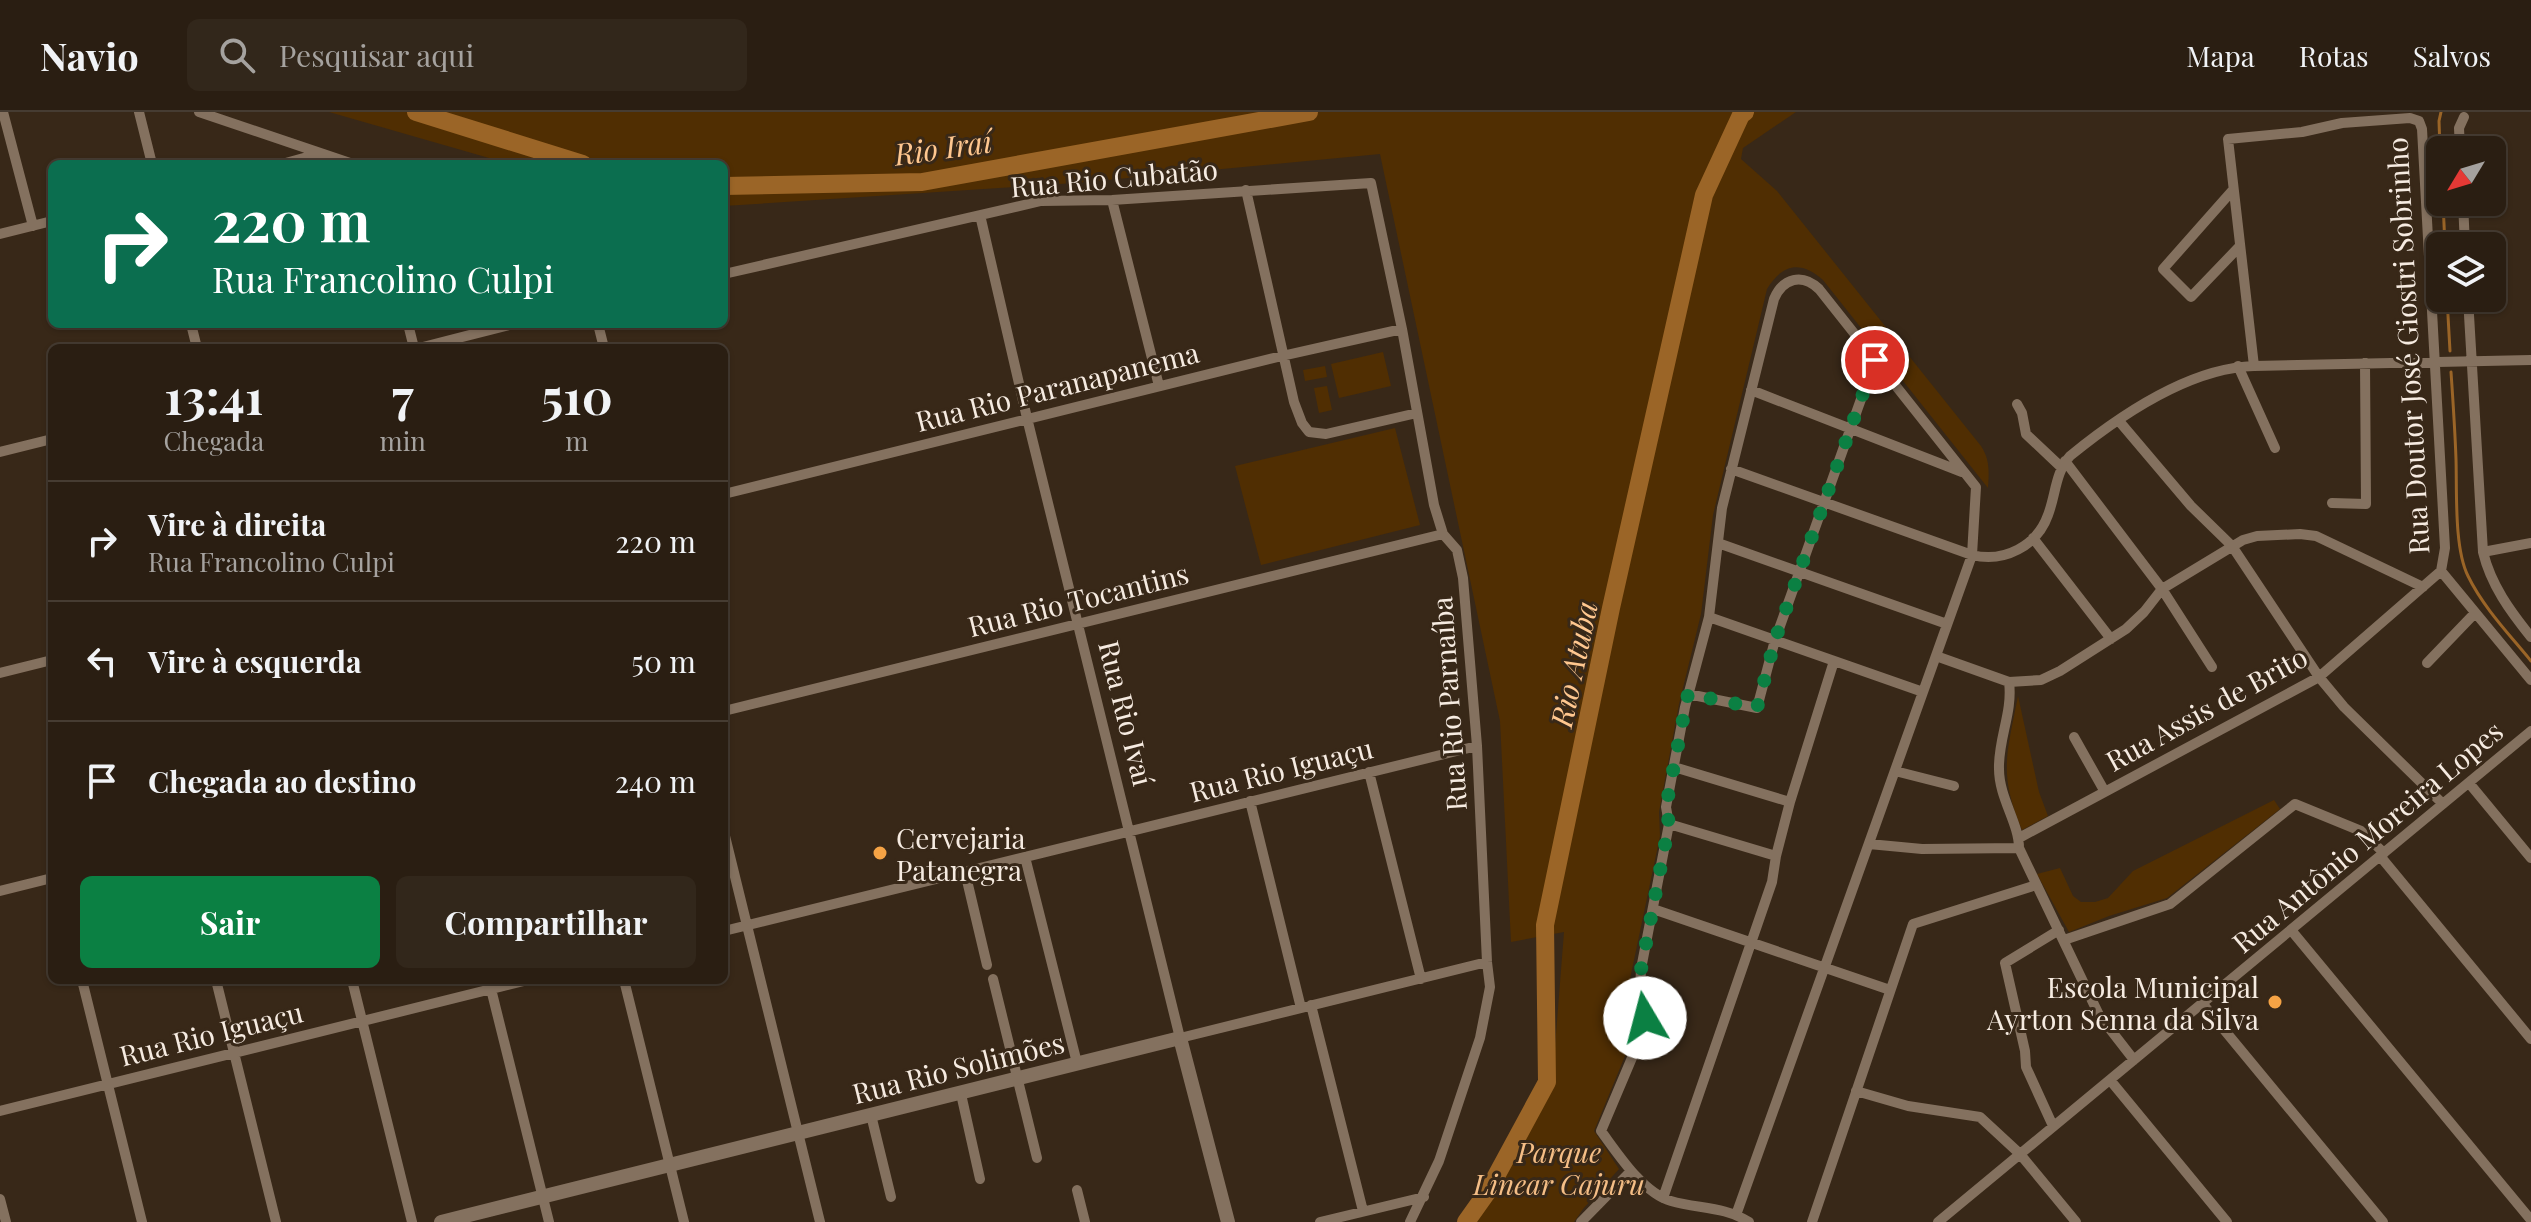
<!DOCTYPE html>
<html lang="pt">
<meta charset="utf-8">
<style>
:root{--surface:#2a1e12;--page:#32271b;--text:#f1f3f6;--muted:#a5a29f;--line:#463c32;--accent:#0b8043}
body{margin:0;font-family:"Playfair Display",serif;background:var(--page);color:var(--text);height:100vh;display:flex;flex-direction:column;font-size:30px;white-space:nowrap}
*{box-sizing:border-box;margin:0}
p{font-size:26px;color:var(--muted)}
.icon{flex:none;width:44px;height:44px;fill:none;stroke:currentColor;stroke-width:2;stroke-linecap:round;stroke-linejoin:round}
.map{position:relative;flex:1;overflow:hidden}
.side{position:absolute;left:48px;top:232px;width:680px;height:640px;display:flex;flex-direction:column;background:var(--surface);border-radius:12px;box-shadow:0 2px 6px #0004,0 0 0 2px var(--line)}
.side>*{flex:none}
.top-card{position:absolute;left:48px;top:48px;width:680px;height:168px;border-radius:12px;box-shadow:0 2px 6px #0004,0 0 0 2px var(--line);background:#0b6e4f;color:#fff;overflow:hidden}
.needle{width:52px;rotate:232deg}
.fabs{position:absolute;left:2426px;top:24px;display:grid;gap:16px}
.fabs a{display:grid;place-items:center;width:80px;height:80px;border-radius:12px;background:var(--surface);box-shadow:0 2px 6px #0004,0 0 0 2px var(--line);font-size:40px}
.pin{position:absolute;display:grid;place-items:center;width:68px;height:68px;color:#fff;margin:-34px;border:4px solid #fff;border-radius:50%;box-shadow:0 2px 8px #0007}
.me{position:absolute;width:88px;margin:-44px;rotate:352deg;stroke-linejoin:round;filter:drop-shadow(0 0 6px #0008)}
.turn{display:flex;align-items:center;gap:28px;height:168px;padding:0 32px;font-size:36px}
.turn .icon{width:104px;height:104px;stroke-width:2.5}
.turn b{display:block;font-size:56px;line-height:68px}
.eta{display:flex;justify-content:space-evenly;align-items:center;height:136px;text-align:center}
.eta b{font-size:48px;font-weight:700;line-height:56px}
.cta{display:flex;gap:16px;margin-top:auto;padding:16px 32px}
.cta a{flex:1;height:92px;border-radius:12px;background:var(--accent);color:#fff;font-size:32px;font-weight:700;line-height:92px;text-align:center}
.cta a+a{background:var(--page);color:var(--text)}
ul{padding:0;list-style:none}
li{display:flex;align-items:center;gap:24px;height:120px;padding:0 32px;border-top:2px solid var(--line)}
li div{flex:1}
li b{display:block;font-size:30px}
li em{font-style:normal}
header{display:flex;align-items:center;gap:48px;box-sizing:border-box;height:112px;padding:0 40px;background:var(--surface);border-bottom:2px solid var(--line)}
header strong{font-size:38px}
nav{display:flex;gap:44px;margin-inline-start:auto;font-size:28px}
.search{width:560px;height:72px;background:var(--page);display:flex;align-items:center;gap:20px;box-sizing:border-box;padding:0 28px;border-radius:12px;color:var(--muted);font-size:30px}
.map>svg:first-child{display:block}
</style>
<header>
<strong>Navio</strong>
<div class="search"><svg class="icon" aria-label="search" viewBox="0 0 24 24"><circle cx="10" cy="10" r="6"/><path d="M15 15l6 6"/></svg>Pesquisar aqui</div>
<nav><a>Mapa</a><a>Rotas</a><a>Salvos</a></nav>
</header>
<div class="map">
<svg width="2531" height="1110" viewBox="0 0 2531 1110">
<rect width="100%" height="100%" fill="#382818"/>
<path fill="#502e02" d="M329,0H1796L1743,36L1741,47L1777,79L1981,334C1990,348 1989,359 1988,376L1823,168C1801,148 1782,152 1767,177L1713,403L1701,502L1679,592L1659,700L1660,724L1630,867L1639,910L1594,1019L1619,1057L1583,1097L1574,1110H1473L1552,973L1564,820L1511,830L1500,609L1380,42L1075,71L724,94V52H510Z
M1383,240L1391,274L1339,286L1331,252Z
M1325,254L1327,265L1305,269L1303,258Z
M1327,274L1332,298L1319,301L1314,276Z
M1395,316L1420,413L1261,453L1235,354Z
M2018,584L2039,680L2048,704L2022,718C1998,661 2007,642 2018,584Z
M2274,688L2280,697L2167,786L2109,804L2069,820L2037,762L2060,756L2073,784L2081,790H2095L2108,786L2133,759Z"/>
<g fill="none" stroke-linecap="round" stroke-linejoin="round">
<path stroke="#9b6527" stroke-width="3" d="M2440,38L2439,9L2441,0
M2443,90L2445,134
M2447,186L2450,239
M2451,260C2453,289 2455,318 2456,347C2457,379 2454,436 2468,464C2483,495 2509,522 2531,549"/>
<path stroke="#9b6527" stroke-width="18" d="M416,0L583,52
M724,74L922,70L1309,0
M1466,1110L1488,1079L1547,970L1545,813L1611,496L1704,83L1741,3L1745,0"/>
<path stroke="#84715f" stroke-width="10" d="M3,0L33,114
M139,0L152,52
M199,0L353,52
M2460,38L2459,16L2464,5
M282,52L318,42
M1246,78L1294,290L1302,311L1309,320L1326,322L1417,301
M2232,79L2163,157L2191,185L2239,135
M1112,88L1159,274
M2463,90L2465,134
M980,103L1027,306L1180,926L1487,850
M0,122L52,109
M724,162L1041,89L1112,88L1371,71L1402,217L1434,393L1443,422L1457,438L1463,466L1477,634L1487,850L1490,875L1480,926L1439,1049L1410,1110
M2468,186L2483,440C2491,473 2510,499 2531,525
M191,212L197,236
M408,212L414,236
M598,212L604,236
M419,236L513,212
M2238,254L2275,336
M2254,254L2228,27L2302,20L2342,11L2410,6L2419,9L2422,17L2445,436L2441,459L2531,568
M1751,278L1962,360
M2017,292L2022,301L2026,322L2061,355
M2119,309L2191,394L2232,434L2319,565L2344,595L2443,692
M0,340L52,327
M2065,349L2162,477L2212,555
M1731,357L1972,443C2004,451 2037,434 2048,403C2056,382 2055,361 2070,344C2119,304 2189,256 2254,254L2531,248
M724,382L1282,244L1402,217
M2332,391L2366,392L2365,251
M2033,426L2111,527
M1718,431L1947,512
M2483,440L2531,431
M1709,505L1923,580
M1936,544L2009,570L2041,568L2060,559L2126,517L2144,500L2162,477L2243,428L2257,424L2300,422L2316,424L2423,475
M2427,551L2475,501
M0,561L52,548
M2009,570C2013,600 1998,627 1999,657C1999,686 2019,711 2019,736L2099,903L2134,948
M1688,582L1757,596L1775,528L1875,248
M724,599L1443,422
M2074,625L2105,680
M1674,655L1790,690
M1895,659L1954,674
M1369,660L1421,867
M2469,671L2531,746
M1250,689L1301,896
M1669,712L1776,744
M724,720L820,1110
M2019,726L2319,565L2441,459
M1869,732L1922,737L2019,736
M2380,744L2531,927
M1025,745L1077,951
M965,760L987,853
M0,779L52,766
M1653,797L1890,878
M2291,818L2531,1108
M724,819L1477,634
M2064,828L2170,792L2295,692L2361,719L2384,741
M993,867L1037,1046
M82,868L142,1110
M216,868L276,1110
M352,868L412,1110
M624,868L684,1110
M491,877L549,1110
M2202,891L2383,1110
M1311,893L1363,1099
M2110,968L2227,1110
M1856,979L1908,994L1980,1005L2020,1042L2076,1110
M961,982L980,1067
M0,999L528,868
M871,1003L891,1085
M2053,1014L2026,955L2025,939L2005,851L2059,818
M1077,1078L1085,1110
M1663,1086L1772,770L1776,744L1790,690L1834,549
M0,1087L6,1110
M1736,1103L1972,443L1976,375L1819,177C1802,161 1783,166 1774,187L1722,396L1709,505L1685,595L1666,695L1669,712L1641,857L1640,879L1645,906V915L1601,1019C1618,1042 1643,1081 1671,1089C1698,1097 1724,1094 1749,1110
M1320,1110L1424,1085
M1581,1110L1631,1059
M1812,1110L1913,812L2036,773
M1938,1110L2531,619"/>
<path stroke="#84715f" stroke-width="14" d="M441,1110L1180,926L1228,1110"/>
</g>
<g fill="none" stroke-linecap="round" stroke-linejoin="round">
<path stroke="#0b8043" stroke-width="14" stroke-dasharray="0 25.2" d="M1645,906L1639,868L1669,712L1666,695L1688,582L1757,596L1775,528L1875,248"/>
</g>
<g fill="#f5a345" stroke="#382818" stroke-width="3">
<circle cx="880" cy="741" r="8"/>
<circle cx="2275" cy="890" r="8"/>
</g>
<g text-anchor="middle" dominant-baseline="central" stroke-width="6" stroke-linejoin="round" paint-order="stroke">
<g font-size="28" fill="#f6ebe1" stroke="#382818">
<text transform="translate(1114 65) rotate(-5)">Rua Rio Cubatão</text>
<text transform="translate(2407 234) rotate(-93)">Rua Doutor José Giostri Sobrinho</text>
<text transform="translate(1057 274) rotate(-14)">Rua Rio Paranapanema</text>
<text transform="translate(1078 487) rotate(-14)">Rua Rio Tocantins</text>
<text transform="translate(1448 592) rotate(-94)">Rua Rio Parnaíba</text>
<text transform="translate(2206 596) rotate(-29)">Rua Assis de Brito</text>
<text transform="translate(1127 601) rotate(76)">Rua Rio Ivaí</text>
<text transform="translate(1281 657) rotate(-14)">Rua Rio Iguaçu</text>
<text transform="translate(2367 724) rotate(-40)">Rua Antônio Moreira Lopes</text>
<text transform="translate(211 921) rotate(-14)">Rua Rio Iguaçu</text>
<text transform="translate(958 955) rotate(-14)">Rua Rio Solimões</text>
</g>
<g font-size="28" fill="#f6ebe1" stroke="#382818" text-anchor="start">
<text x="896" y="725">Cervejaria<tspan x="896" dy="32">Patanegra</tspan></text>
<text x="2259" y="874" text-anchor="end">Escola Municipal<tspan x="2259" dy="32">Ayrton Senna da Silva</tspan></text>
</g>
<g font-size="28" font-style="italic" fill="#f5be86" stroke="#382818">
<text x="1559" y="1039">Parque<tspan x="1559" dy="32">Linear Cajuru</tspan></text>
</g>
<g font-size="30" font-style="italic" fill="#ffc78f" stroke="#382818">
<text transform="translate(943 35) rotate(-8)">Rio Iraí</text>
<text transform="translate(1573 552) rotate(-78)">Rio Atuba</text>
</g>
</g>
</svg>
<div class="fabs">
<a><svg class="needle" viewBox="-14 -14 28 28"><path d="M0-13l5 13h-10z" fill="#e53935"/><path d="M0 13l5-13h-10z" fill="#a5a29f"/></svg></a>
<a><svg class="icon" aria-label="layers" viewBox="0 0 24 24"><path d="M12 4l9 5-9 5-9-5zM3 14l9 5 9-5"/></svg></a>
</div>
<div class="pin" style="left:1875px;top:248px;background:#d93025"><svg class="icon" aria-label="arrive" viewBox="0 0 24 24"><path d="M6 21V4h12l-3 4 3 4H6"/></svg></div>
<svg class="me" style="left:1645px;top:906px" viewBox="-20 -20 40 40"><circle r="19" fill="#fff"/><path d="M0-13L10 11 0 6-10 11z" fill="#0b8043"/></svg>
<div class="top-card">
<div class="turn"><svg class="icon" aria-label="right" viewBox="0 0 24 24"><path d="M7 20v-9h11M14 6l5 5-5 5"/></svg><div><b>220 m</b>Rua Francolino Culpi</div></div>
</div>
<section class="side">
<div class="eta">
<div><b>13:41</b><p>Chegada</p></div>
<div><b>7</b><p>min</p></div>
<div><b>510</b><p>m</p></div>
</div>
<ul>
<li><svg class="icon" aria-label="right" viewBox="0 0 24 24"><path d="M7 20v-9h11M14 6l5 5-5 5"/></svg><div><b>Vire à direita</b><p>Rua Francolino Culpi</p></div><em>220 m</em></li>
<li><svg class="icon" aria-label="left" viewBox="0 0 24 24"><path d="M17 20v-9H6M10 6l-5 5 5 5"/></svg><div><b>Vire à esquerda</b></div><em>50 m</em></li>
<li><svg class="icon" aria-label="arrive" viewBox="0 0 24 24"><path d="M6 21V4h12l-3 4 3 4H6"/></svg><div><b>Chegada ao destino</b></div><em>240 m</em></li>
</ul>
<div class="cta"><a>Sair</a><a>Compartilhar</a></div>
</section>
</div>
